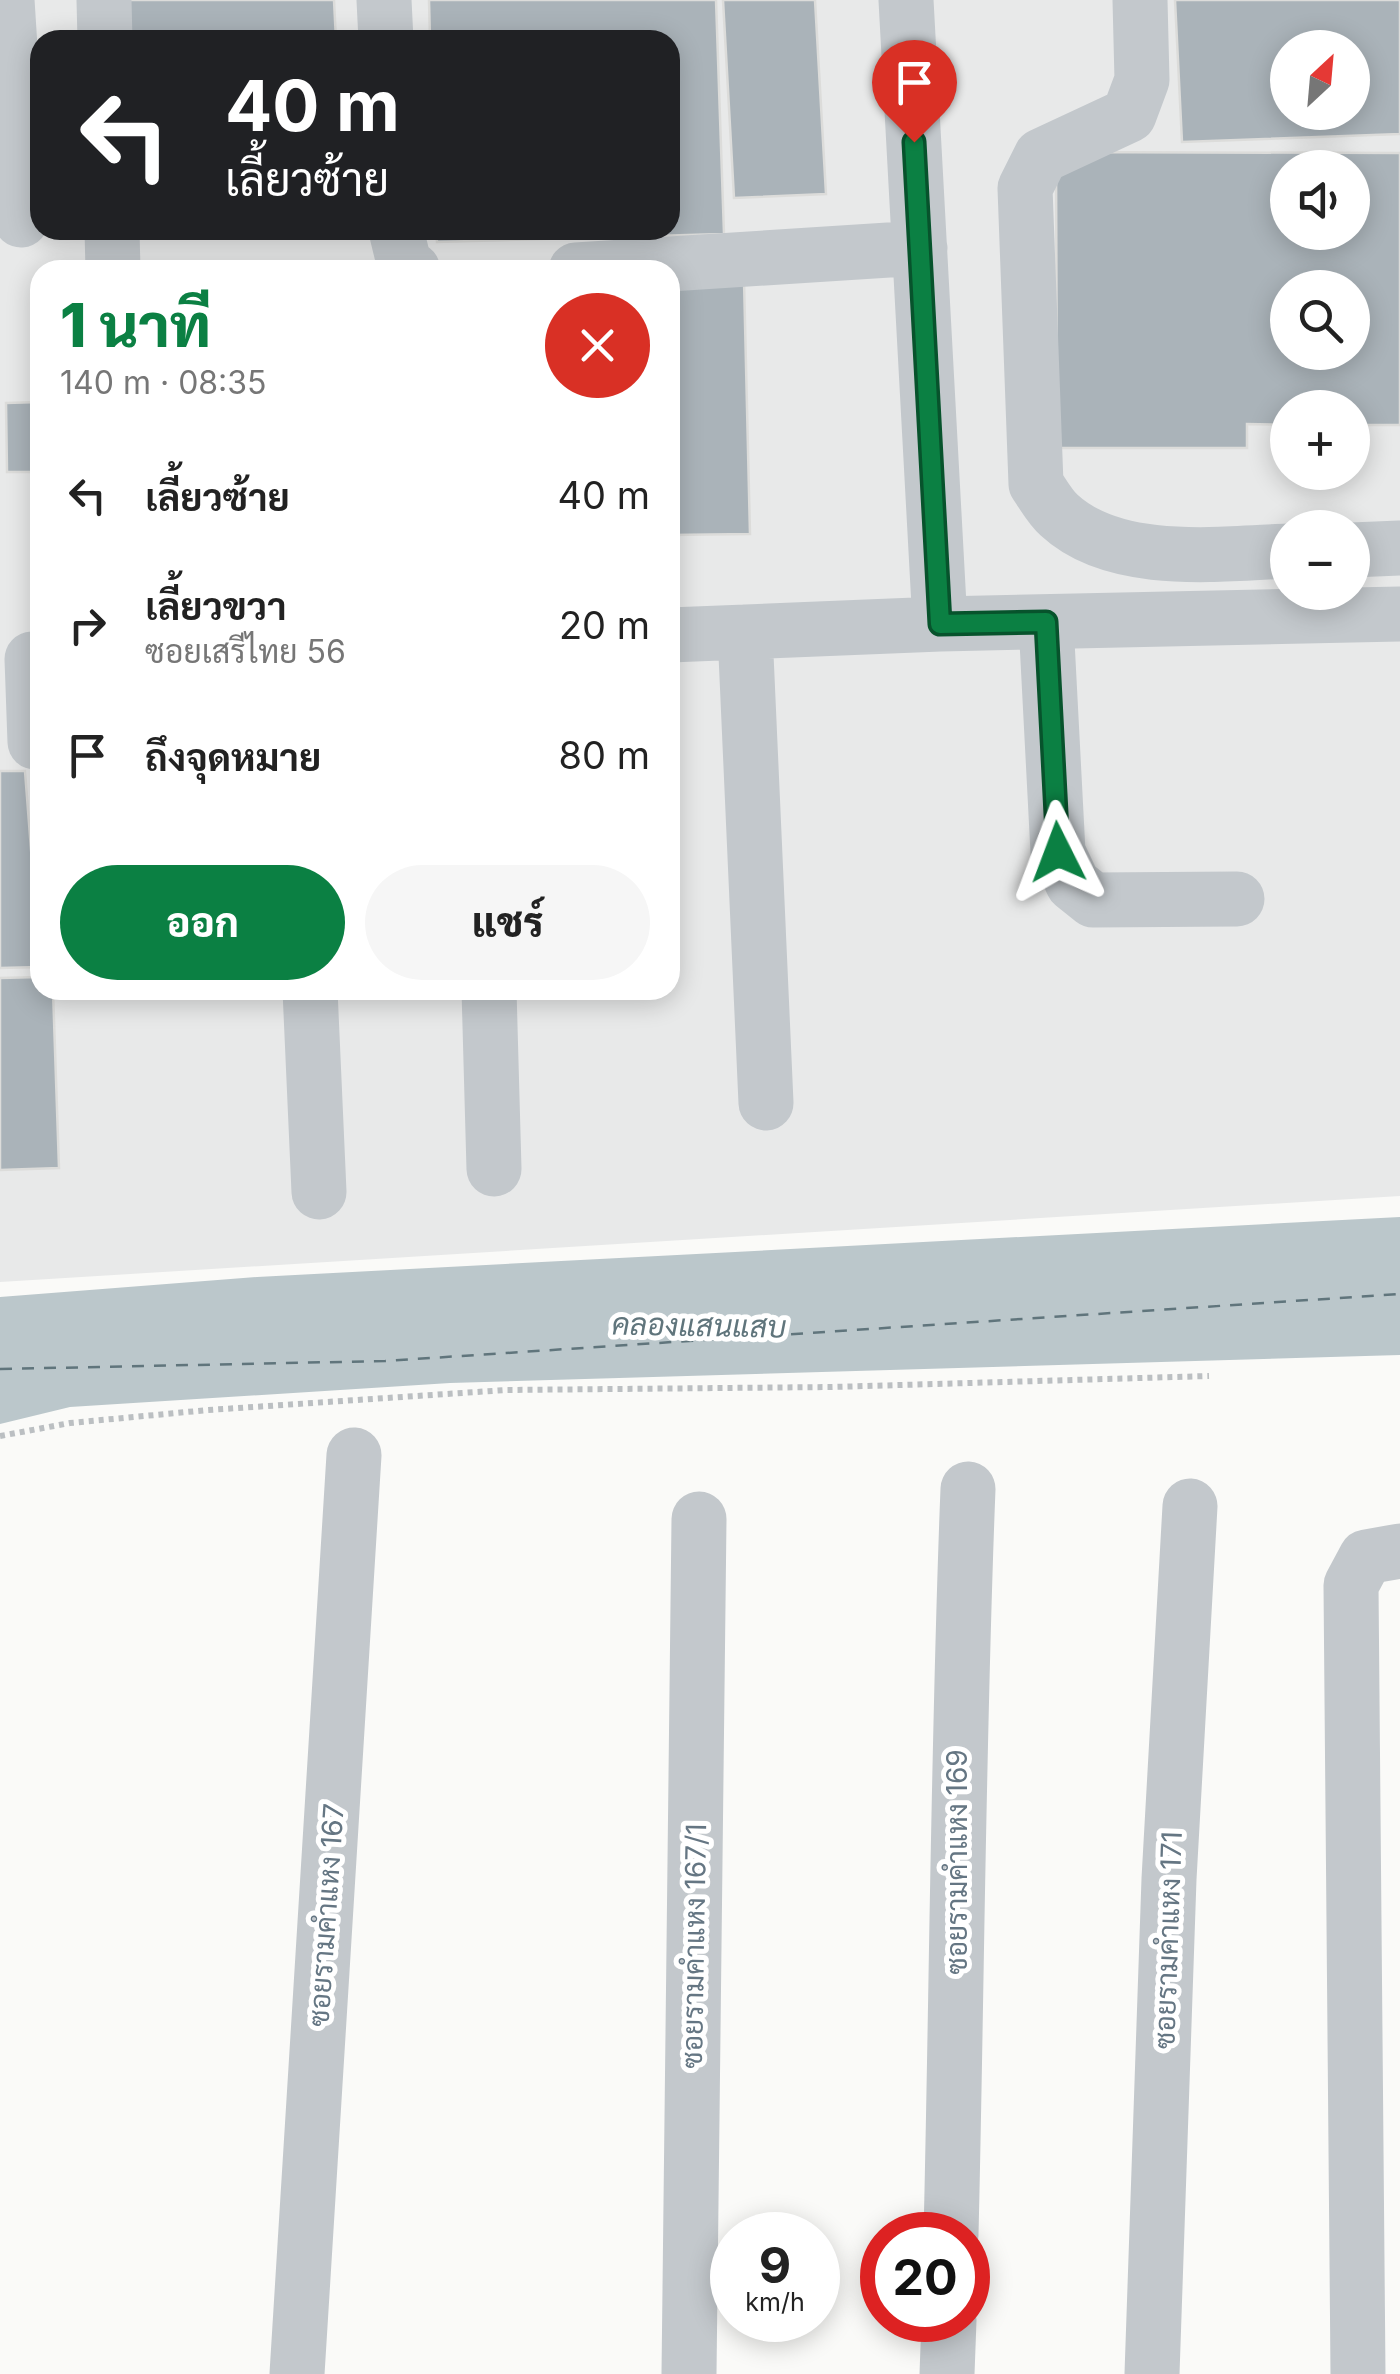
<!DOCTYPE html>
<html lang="th">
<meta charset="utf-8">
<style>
:root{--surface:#fff;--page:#f6f6f6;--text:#222;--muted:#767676;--accent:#0b8043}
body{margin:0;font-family:Inter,Sarabun,sans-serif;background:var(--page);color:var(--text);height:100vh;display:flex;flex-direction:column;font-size:38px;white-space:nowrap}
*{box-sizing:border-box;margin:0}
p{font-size:32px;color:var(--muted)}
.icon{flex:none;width:55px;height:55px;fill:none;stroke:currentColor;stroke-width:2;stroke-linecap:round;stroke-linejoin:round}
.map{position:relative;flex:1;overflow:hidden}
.sheet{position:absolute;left:30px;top:260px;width:650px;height:740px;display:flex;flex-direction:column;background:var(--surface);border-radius:30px;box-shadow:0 5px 25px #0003}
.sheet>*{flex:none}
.banner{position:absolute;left:30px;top:30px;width:650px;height:210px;border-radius:30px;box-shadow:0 5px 25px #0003;background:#202124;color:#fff;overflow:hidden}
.needle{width:65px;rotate:26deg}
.buttons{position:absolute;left:1270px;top:30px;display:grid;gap:20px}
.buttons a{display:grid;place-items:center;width:100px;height:100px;border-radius:50%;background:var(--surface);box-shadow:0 5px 25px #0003;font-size:50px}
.speed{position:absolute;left:710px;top:2212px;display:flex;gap:20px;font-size:50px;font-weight:700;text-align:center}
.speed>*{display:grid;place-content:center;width:130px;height:130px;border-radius:50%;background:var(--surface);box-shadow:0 5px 25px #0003;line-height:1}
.speed small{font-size:25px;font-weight:400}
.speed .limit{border:15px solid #d22;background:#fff;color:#111}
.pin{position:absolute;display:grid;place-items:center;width:85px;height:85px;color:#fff;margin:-102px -42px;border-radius:50% 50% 50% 0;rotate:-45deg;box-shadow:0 0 10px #0007}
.pin .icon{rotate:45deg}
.me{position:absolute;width:110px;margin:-55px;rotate:357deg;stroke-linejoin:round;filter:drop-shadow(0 0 8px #0008)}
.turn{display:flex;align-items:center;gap:35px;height:210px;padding:0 30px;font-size:45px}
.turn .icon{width:130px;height:130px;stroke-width:2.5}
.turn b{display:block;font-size:70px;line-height:85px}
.round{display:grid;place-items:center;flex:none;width:105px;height:105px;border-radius:52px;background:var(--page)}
.head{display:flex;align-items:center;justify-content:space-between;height:170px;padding:0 30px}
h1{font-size:60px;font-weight:800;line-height:75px;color:var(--accent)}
.button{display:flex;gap:20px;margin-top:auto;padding:20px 30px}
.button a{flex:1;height:115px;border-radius:60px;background:var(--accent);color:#fff;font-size:40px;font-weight:800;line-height:115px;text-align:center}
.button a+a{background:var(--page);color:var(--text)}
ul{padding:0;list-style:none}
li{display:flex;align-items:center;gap:30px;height:130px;padding:0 30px}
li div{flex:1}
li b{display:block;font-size:38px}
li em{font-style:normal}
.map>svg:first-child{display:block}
</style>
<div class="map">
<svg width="1400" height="2374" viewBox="0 0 1400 2374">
<rect width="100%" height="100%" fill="#fafaf8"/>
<path fill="#e8e9e9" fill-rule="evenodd" d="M0,0H1400V1196L0,1282ZM40,40H670V230H40ZM1288,48H1352V112H1288ZM1288,168H1352V232H1288ZM40,270H670V990H40ZM1288,288H1352V352H1288ZM1288,408H1352V472H1288ZM1288,528H1352V592H1288Z"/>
<path fill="#bbc7cb" d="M1400,1217V1355L450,1383L70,1407L0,1424V1297L257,1277Z"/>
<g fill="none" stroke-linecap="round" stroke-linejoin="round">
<path stroke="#60757c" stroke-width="2.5" stroke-dasharray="12 10" stroke-linecap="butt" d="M0,1369L385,1361L1400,1294"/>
</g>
<path fill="#aab3b9" stroke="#dcdcda" stroke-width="2.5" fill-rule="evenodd" d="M122,0H334L336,40H124Z
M429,0H716L724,234L437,242L436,230H670V40H430Z
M723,0H815L826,194L734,198Z
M1175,0H1400V134L1182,142ZM1288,48H1352V112H1288Z
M1056,152L1400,153V425H1352V408H1288V425L1247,424V448H1057ZM1288,168H1352V232H1288ZM1288,288H1352V352H1288Z
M744,280L750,534L670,535V282Z
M40,402V472H7L6,403Z
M0,771H25L40,967L0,968Z
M40,977V990H53L59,1168L0,1170V978Z"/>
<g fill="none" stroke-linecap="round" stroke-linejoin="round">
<path stroke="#bbbfc2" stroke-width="6" stroke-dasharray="5 5" stroke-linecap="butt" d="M0,1436L70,1423L208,1410L506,1390L832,1387L1209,1376"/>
<path stroke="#c3c8cc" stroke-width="55" d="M7,0L21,220
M104,0L105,40
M384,0L386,40
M906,0L940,624
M1140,0L1142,80L1129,115L1041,156L1025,188L1036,484C1043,494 1050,507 1059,515C1115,567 1218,554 1288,551
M112,230L113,270
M396,230L404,263L413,270
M576,270L920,248
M1352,550L1400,548
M1046,622L1058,852L1073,884L1093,900L1237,899
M745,632L766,1103
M670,635L940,624L1400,614
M32,659L35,742
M310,990L319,1192
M489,990L494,1169
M951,2235C957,1986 958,1737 968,1489
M297,2374L354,1455
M689,2374L699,1519
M947,2374L949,2320
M1152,2374L1169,1879L1190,1506
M1358,2374L1351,1585L1366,1557L1400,1551"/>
</g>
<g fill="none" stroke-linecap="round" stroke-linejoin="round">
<defs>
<path id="route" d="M914,142L940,624L1046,622L1058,852"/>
</defs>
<use href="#route" stroke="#07532c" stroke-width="25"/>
<use href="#route" stroke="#0b8043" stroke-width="18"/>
</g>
<g text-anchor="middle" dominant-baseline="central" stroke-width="10" stroke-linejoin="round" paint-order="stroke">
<g font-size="28" fill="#657683" stroke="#fff">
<text transform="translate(957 1862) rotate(-90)">ซอยรามคำแหง 169</text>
<text transform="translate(326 1915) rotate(-86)">ซอยรามคำแหง 167</text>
<text transform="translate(1168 1940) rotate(-88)">ซอยรามคำแหง 171</text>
<text transform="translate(694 1946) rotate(-89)">ซอยรามคำแหง 167/1</text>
</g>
<g font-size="30" font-style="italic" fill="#60757c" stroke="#fff">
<text transform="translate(699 1325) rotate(1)">คลองแสนแสบ</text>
</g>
</g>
</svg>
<div class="buttons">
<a><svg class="needle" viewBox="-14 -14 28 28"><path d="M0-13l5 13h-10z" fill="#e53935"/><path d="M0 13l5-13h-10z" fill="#767676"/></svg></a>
<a><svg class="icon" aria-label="sound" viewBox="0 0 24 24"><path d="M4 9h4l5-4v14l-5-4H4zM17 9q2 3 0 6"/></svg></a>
<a><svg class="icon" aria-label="search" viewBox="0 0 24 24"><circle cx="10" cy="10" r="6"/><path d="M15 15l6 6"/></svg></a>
<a>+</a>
<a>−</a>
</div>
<div class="speed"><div>9<small>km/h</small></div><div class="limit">20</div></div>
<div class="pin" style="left:914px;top:142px;background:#d93025"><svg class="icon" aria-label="arrive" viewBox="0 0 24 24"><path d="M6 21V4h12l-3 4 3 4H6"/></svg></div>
<svg class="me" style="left:1058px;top:852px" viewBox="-20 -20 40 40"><path d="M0-17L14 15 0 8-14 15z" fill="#0b8043" stroke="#fff" stroke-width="4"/></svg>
<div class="banner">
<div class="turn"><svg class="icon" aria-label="left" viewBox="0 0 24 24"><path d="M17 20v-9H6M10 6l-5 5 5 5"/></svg><div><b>40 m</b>เลี้ยวซ้าย</div></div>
</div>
<section class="sheet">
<div class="head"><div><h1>1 นาที</h1><p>140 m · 08:35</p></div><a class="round" style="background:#d93025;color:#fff"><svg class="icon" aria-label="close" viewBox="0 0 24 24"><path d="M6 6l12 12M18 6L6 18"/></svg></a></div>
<ul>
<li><svg class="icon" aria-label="left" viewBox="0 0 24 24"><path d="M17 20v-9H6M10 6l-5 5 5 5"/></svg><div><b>เลี้ยวซ้าย</b></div><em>40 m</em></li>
<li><svg class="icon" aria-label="right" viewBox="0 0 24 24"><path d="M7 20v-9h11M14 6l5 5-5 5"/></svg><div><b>เลี้ยวขวา</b><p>ซอยเสรีไทย 56</p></div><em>20 m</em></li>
<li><svg class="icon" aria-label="arrive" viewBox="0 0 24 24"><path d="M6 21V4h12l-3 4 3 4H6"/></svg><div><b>ถึงจุดหมาย</b></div><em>80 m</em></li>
</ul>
<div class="button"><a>ออก</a><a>แชร์</a></div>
</section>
</div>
